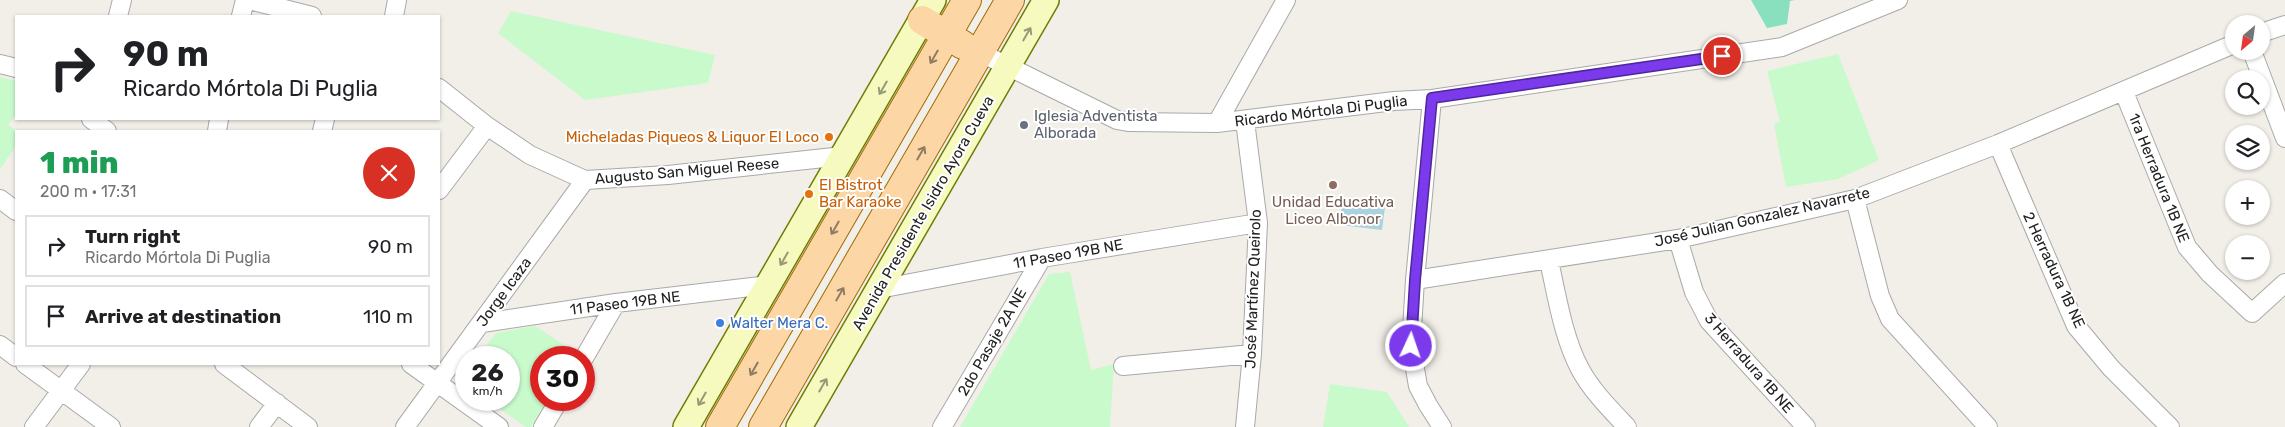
<!DOCTYPE html>
<meta charset="utf-8">
<style>
:root{--surface:#fff;--page:#f2f2f2;--text:#202124;--muted:#757577;--line:#e0e0e0}
body{margin:0;font-family:Rubik,sans-serif;background:var(--page);color:var(--text);height:100vh;display:flex;flex-direction:column;font-size:19px;white-space:nowrap}
*{box-sizing:border-box;margin:0}
p{font-size:16px;color:var(--muted)}
.icon{flex:none;width:28px;height:28px;fill:none;stroke:currentColor;stroke-width:2;stroke-linecap:round;stroke-linejoin:round}
.map{position:relative;flex:1;overflow:hidden}
.sheet{position:absolute;left:15px;top:130px;width:425px;height:235px;display:flex;flex-direction:column;background:var(--surface);border-radius:0px;box-shadow:0 1px 4px #0004}
.sheet>*{flex:none}
.guide{position:absolute;left:15px;top:15px;width:425px;height:105px;border-radius:0px;box-shadow:0 1px 4px #0004;background:#fff;color:var(--text);overflow:hidden}
.needle{width:32px;rotate:209deg}
.controls{position:absolute;left:2225px;top:15px;display:grid;gap:10px}
.controls a{display:grid;place-items:center;width:45px;height:45px;border-radius:50%;background:var(--surface);box-shadow:0 1px 4px #0004;font-size:25px}
.speed{position:absolute;left:455px;top:346px;display:flex;gap:10px;font-size:25px;font-weight:700;text-align:center}
.speed>*{display:grid;place-content:center;width:65px;height:65px;border-radius:50%;background:var(--surface);box-shadow:0 1px 4px #0004;line-height:1}
.speed small{font-size:12px;font-weight:400}
.speed .limit{border:8px solid #d22;background:#fff;color:#111}
.pin{position:absolute;display:grid;place-items:center;width:42px;height:42px;color:#fff;margin:-21px;border:2px solid #fff;border-radius:50%;box-shadow:0 1px 5px #0007}
.me{position:absolute;width:55px;margin:-28px;rotate:3deg;stroke-linejoin:round;filter:drop-shadow(0 0 4px #0008)}
.turn{display:flex;align-items:center;gap:18px;height:105px;padding:0 25px;font-size:22px}
.turn .icon{width:65px;height:65px;stroke-width:2.5}
.turn b{display:block;font-size:35px;line-height:42px}
.round{display:grid;place-items:center;flex:none;width:52px;height:52px;border-radius:26px;background:var(--page)}
.overview{display:flex;align-items:center;justify-content:space-between;height:85px;padding:0 25px}
h1{font-size:30px;font-weight:800;line-height:38px;color:#1e9e55}
ul{padding:0;list-style:none}
li{display:flex;align-items:center;gap:15px;height:62px;margin:0 10px 8px;padding:0 15px;border:2px solid var(--line);border-radius:0px}
li div{flex:1}
li b{display:block;font-size:19px}
li em{font-style:normal}
.map>svg:first-child{display:block}
</style>
<div class="map">
<svg width="2285" height="427" viewBox="0 0 2285 427">
<rect width="100%" height="100%" fill="#f2efe9"/>
<path fill="#c8facc" d="M511,11L715,55L708,83L585,100L498,33Z
M1838,54L1879,160L1838,179L1786,187L1774,124L1780,122L1767,71Z
M0,77L16,81V114L8,125L17,131L16,146L0,169Z
M1070,272L1091,370L1114,364L1110,427H960L1049,274Z
M535,326L575,352L572,357L541,358V400H547L531,427H526L487,400H509V358L477,357L496,333Z
M1330,384L1387,392L1409,427H1323Z"/>
<path fill="#88e0be" d="M1751,0H1795L1790,1L1787,24L1767,28Z"/>
<path fill="#aad3df" d="M1342,201L1385,207L1382,230L1340,225Z"/>
<g fill="none" stroke-linecap="round" stroke-linejoin="round">
<defs>
<path id="minor" d="M249,0L312,16
M118,16L122,0
M241,16L245,0
M394,16L397,0
M2261,33L2285,25
M2252,51L2285,138
M979,52L1117,120L1128,122L1217,123L1394,101L1432,99L1782,47L1898,0
M0,64L16,68
M439,88L487,126L530,155L585,180L668,175L843,156
M2124,92L2187,247L2210,274L2252,313L2285,283
M1432,99L1415,280L1411,346L1418,386L1428,405L1442,427
M91,119L107,131
M1217,123L1286,0
M217,131L219,119
M322,131L325,119
M1998,144L2076,326L2111,368L2170,427
M439,190L487,126
M0,199L16,211
M1855,199L1880,296L1890,319L1988,427
M1678,239L1694,292L1709,321L1806,427
M1549,261C1557,296 1563,337 1580,369C1592,391 1610,409 1627,427
M1415,280L1678,239L1855,199L1998,144L2234,44
M879,289L1042,258L1258,223
M482,323L616,303L768,285
M0,345L16,357
M584,358L616,303
M25,364L111,427
M224,364L308,427
M411,364L499,427
M1123,366L1252,354
M34,427L81,364
M259,427L277,403
M405,427L585,180
M543,427L559,400
M942,427L1042,258
M1245,427L1252,354L1258,223L1245,121"/>
<path id="secondary" d="M686,427L933,0
M799,427L1046,0"/>
<path id="primary" d="M922,20L963,45
M720,427L967,0
M763,427L1010,0"/>
</defs>
<use href="#minor" stroke="#a9a9a9" stroke-width="20"/>
<use href="#secondary" stroke="#707d05" stroke-width="28"/>
<use href="#primary" stroke="#a06b00" stroke-width="30"/>
<use href="#minor" stroke="#fff" stroke-width="18"/>
<use href="#secondary" stroke="#f7fabf" stroke-width="25"/>
<use href="#primary" stroke="#fcd6a4" stroke-width="28"/>
</g>
<defs><path id="oneway-shaft" d="M-6 0H5M1.5-3L5.5 0L1.5 3" fill="none" stroke-width="1.6" stroke-linecap="round" stroke-linejoin="round" transform="scale(1.25)"/></defs>
<g stroke="#979978">
<use href="#oneway-shaft" transform="translate(1027 34) rotate(-60)"/>
<use href="#oneway-shaft" transform="translate(883 88) rotate(120)"/>
<use href="#oneway-shaft" transform="translate(784 259) rotate(120)"/>
<use href="#oneway-shaft" transform="translate(823 385) rotate(-60)"/>
<use href="#oneway-shaft" transform="translate(702 399) rotate(120)"/>
</g>
<g stroke="#8f7c63">
<use href="#oneway-shaft" transform="translate(934 57) rotate(120)"/>
<use href="#oneway-shaft" transform="translate(921 153) rotate(-60)"/>
<use href="#oneway-shaft" transform="translate(835 228) rotate(120)"/>
<use href="#oneway-shaft" transform="translate(840 294) rotate(-60)"/>
<use href="#oneway-shaft" transform="translate(754 369) rotate(120)"/>
</g>
<g fill="none" stroke-linecap="round" stroke-linejoin="round">
<defs>
<path id="route" d="M1411,346L1415,280L1432,98L1722,56"/>
</defs>
<use href="#route" stroke="#51269a" stroke-width="12"/>
<use href="#route" stroke="#7c3aed" stroke-width="9"/>
</g>
<circle fill="#6b7280" stroke="#fff" stroke-width="2" cx="1024" cy="125" r="5"/>
<g fill="#e8710a" stroke="#fff" stroke-width="2">
<circle cx="829" cy="137" r="5"/>
<circle cx="809" cy="194" r="5"/>
</g>
<circle fill="#8d6e63" stroke="#fff" stroke-width="2" cx="1333" cy="185" r="5"/>
<circle fill="#3f7fe0" stroke="#fff" stroke-width="2" cx="720" cy="323" r="5"/>
<g text-anchor="middle" dominant-baseline="central" stroke-width="4" stroke-linejoin="round" paint-order="stroke">
<g font-size="15" fill="#222" stroke="#fff">
<text transform="translate(1321 111) rotate(-7)">Ricardo Mórtola Di Puglia</text>
<text transform="translate(687 171) rotate(-5)">Augusto San Miguel Reese</text>
<text transform="translate(2159 178) rotate(68)">1ra Herradura 1B NE</text>
<text transform="translate(923 213) rotate(-60)">Avenida Presidente Isidro Ayora Cueva</text>
<text transform="translate(1762 217) rotate(-13)">José Julian Gonzalez Navarrete</text>
<text transform="translate(1068 254) rotate(-10)">11 Paseo 19B NE</text>
<text transform="translate(2054 270) rotate(65)">2 Herradura 1B NE</text>
<text transform="translate(1253 289) rotate(-88)">José Martínez Queirolo</text>
<text transform="translate(504 292) rotate(-54)">Jorge Icaza</text>
<text transform="translate(625 303) rotate(-7)">11 Paseo 19B NE</text>
<text transform="translate(992 342) rotate(-60)">2do Pasaje 2A NE</text>
<text transform="translate(1749 363) rotate(49)">3 Herradura 1B NE</text>
</g>
<g font-size="15" fill="#5b616d" stroke="#fff" text-anchor="start">
<text x="1034" y="116">Iglesia Adventista<tspan x="1034" dy="17">Alborada</tspan></text>
</g>
<g font-size="15" fill="#c56008" stroke="#fff" text-anchor="end">
<text x="819" y="137">Micheladas Piqueos &amp; Liquor El Loco</text>
<text x="819" y="185" text-anchor="start">El Bistrot<tspan x="819" dy="17">Bar Karaoke</tspan></text>
</g>
<g font-size="15" fill="#785e54" stroke="#fff">
<text x="1333" y="202">Unidad Educativa<tspan x="1333" dy="17">Liceo Albonor</tspan></text>
</g>
<g font-size="15" fill="#366cbe" stroke="#fff" text-anchor="start">
<text x="730" y="323">Walter Mera C.</text>
</g>
</g>
</svg>
<div class="controls">
<a><svg class="needle" viewBox="-14 -14 28 28"><path d="M0-13l5 13h-10z" fill="#e53935"/><path d="M0 13l5-13h-10z" fill="#757577"/></svg></a>
<a><svg class="icon" aria-label="search" viewBox="0 0 24 24"><circle cx="10" cy="10" r="6"/><path d="M15 15l6 6"/></svg></a>
<a><svg class="icon" aria-label="layers" viewBox="0 0 24 24"><path d="M12 4l9 5-9 5-9-5zM3 14l9 5 9-5"/></svg></a>
<a>+</a>
<a>−</a>
</div>
<div class="speed"><div>26<small>km/h</small></div><div class="limit">30</div></div>
<div class="pin" style="left:1722px;top:56px;background:#d93025"><svg class="icon" aria-label="arrive" viewBox="0 0 24 24"><path d="M6 21V4h12l-3 4 3 4H6"/></svg></div>
<svg class="me" style="left:1411px;top:346px" viewBox="-20 -20 40 40"><circle r="17" fill="#7c3aed" stroke="#fff" stroke-width="3"/><path d="M0-11L8 9 0 5-8 9z" fill="#fff"/></svg>
<div class="guide">
<div class="turn"><svg class="icon" aria-label="right" viewBox="0 0 24 24"><path d="M7 20v-9h11M14 6l5 5-5 5"/></svg><div><b>90 m</b>Ricardo Mórtola Di Puglia</div></div>
</div>
<section class="sheet">
<div class="overview"><div><h1>1 min</h1><p>200 m · 17:31</p></div><a class="round" style="background:#d93025;color:#fff"><svg class="icon" aria-label="close" viewBox="0 0 24 24"><path d="M6 6l12 12M18 6L6 18"/></svg></a></div>
<ul>
<li><svg class="icon" aria-label="right" viewBox="0 0 24 24"><path d="M7 20v-9h11M14 6l5 5-5 5"/></svg><div><b>Turn right</b><p>Ricardo Mórtola Di Puglia</p></div><em>90 m</em></li>
<li><svg class="icon" aria-label="arrive" viewBox="0 0 24 24"><path d="M6 21V4h12l-3 4 3 4H6"/></svg><div><b>Arrive at destination</b></div><em>110 m</em></li>
</ul>
</section>
</div>
